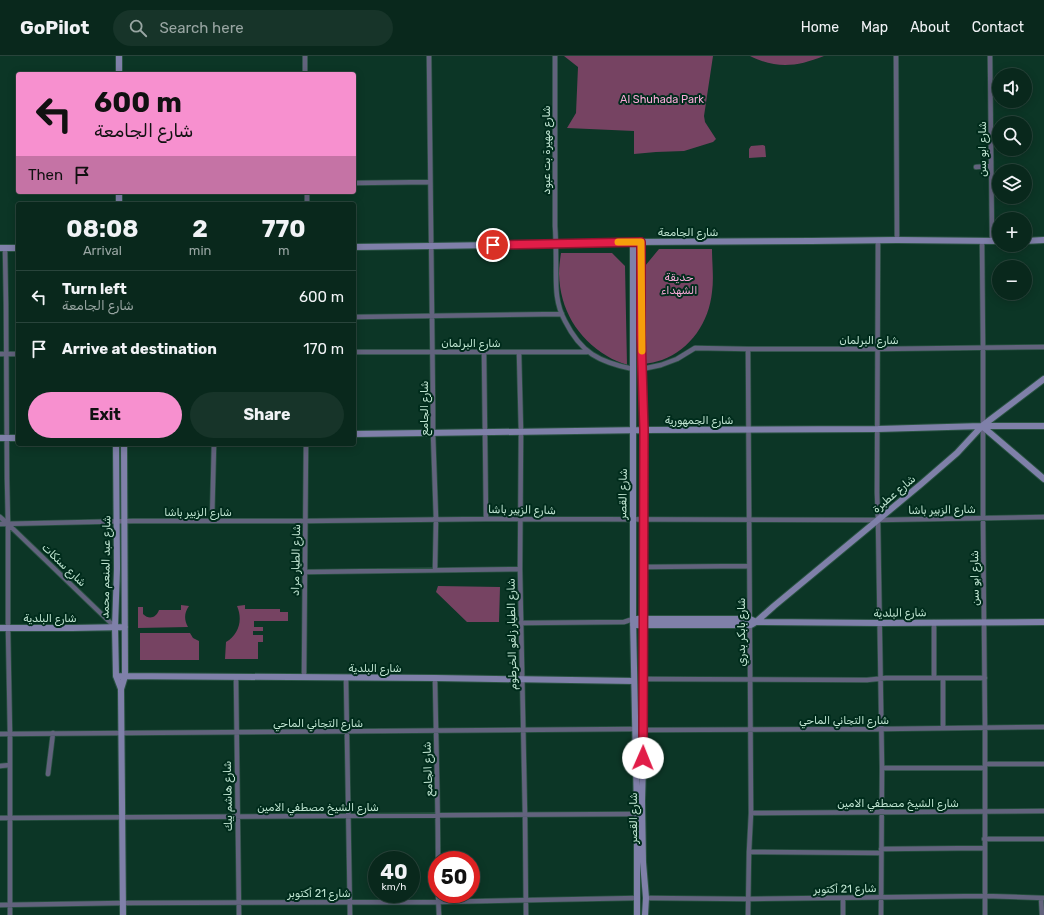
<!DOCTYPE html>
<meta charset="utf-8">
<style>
:root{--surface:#09281c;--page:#173429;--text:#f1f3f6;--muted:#99a6a3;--line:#29443b;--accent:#f790cf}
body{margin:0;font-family:Rubik,"Noto Naskh Arabic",sans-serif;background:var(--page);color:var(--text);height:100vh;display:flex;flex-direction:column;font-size:15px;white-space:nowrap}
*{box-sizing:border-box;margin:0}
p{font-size:13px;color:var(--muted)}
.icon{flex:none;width:22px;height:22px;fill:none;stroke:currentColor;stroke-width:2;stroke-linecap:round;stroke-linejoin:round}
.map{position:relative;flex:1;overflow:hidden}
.sheet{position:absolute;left:16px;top:146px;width:340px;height:244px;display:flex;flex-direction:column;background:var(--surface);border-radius:4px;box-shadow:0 2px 10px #0003,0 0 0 1px var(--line)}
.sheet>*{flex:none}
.hud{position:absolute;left:16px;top:16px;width:340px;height:122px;border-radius:4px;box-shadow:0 2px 10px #0003,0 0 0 1px var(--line);background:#f790cf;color:#111;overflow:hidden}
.fabs{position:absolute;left:992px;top:12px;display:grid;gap:8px}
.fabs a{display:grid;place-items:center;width:40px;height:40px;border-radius:50%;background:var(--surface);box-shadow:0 2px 10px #0003,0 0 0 1px var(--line);font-size:20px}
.speed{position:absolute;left:368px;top:795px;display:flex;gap:8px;font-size:20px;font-weight:700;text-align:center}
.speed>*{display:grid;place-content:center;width:52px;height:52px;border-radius:50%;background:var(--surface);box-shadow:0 2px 10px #0003,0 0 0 1px var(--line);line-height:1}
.speed small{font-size:10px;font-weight:400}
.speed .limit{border:6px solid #d22;background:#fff;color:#111}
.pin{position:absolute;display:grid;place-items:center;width:34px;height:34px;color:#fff;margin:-17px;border:2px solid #fff;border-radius:50%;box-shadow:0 1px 4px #0007}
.me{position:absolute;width:44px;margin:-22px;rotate:1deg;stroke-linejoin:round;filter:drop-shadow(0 0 3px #0008)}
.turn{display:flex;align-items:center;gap:14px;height:84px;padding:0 12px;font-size:18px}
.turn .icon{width:52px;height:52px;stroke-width:2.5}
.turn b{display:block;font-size:28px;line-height:34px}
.then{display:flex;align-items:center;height:38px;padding:0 12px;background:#0003;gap:8px;font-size:15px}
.eta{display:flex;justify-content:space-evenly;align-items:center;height:68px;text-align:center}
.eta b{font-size:24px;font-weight:700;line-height:28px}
.button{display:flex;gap:8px;margin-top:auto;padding:8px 12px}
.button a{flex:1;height:46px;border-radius:24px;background:var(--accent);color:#111;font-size:16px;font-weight:700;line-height:46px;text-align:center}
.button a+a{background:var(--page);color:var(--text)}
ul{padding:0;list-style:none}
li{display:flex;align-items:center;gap:12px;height:52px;padding:0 12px;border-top:1px solid var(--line)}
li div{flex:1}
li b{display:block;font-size:15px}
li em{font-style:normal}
header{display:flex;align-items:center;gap:24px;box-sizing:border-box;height:56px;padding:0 20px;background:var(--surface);border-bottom:1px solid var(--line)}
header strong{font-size:19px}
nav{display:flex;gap:22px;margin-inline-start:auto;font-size:14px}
.search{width:280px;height:36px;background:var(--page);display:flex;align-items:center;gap:10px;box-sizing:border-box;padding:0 14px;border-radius:22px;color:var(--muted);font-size:15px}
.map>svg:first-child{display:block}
</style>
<header>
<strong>GoPilot</strong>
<div class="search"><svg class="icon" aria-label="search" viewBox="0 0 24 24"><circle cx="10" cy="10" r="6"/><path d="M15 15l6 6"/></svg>Search here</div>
<nav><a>Home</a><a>Map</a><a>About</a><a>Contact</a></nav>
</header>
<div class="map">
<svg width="1044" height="859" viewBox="0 0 1044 859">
<rect width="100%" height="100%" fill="#0c3626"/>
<path fill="#764362" d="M564,0H713L704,60L705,66L716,83L713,86L684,95L656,96L634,98V75L567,72L576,57L578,11Z
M750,0H824C796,11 777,13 750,0Z
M763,89L765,90L766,101L749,102V93L751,90Z
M659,193H712C712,207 714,222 712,236C709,266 691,293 662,304C656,306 650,307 644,308L645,210Z
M561,197H612L625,210L627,309C620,306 613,304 607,300C577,282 560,253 559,218C559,211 560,204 561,197Z
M438,530L500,531L499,566H467L436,536Z
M181,549L189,550C184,557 184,564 188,571L138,572V551H143V558C149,564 156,562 159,554H181Z
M245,549V553H280V556H288V565H254V571H263V575H253V579H263V586H258V603H225L226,586C239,578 243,564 237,550Z
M140,577H190L193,582L199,585V604H140Z"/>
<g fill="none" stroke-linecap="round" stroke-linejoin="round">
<defs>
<path id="street" d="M305,0V18
M429,0L432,260L433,354V377L436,463L435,513
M555,0C555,57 555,113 555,170C556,183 556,196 556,209C556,229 555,247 565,265C581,297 599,306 633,313
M896,0L897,184
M990,0L992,185
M976,111L991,110
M354,127L430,126
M307,136V148
M878,184L877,437L878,464L882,712L881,859
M982,185L983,291V462L985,672V859
M5,192L6,248L7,423L8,468V572L10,678V859
M354,261L562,258
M748,293L751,757L749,796L748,859
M354,296H587
M484,296L486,463
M519,296L521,376L520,513L525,759L526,859
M0,298H18
M642,313L661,309L677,303L695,292L748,293H878L1044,291
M0,461L8,468L115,571
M212,465L214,388
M0,468L133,465H306L486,463H520L878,464L1044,461
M643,511L749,510
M305,516L520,513
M934,566V622
M521,567L624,566L633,563
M236,621L239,859
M304,621L306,388
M346,621L350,859
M435,622C436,683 438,743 438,804
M644,623L867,624L886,622H985
M943,672V622
M644,674L882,673L1044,671
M0,678L636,673
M985,708H1044
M0,710L10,709
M882,712H985
M48,718L53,677
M751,757L1044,755
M0,762L637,758
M984,783H1044
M881,793L984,792
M749,796L881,797
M438,838L439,859
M646,842L748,843L985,840L1044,842
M843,842V859
M1041,842L1042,859
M0,849L123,847L438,846L638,842"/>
<path id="secondary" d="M119,0V18
M119,148V136
M1025,185L1044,184
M633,186V563L637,758V859
M641,186V279L644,374V674L642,745L643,806L646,842L645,859
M354,191L431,190L556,188L633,186L811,185L897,184L999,185
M0,192H18
M982,370L1044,423
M354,378L644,374L878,373L982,370H1044
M0,382H18
M116,388L117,513L115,571L116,620L121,633
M633,563H750L756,566
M756,566L774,550L920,429L957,397L982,370L1044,323
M633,569H751L756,566L880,567L1044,566
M0,572H72L125,571
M116,620L435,622L634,625
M123,859L121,633L125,620L124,388"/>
</defs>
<use href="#street" stroke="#295242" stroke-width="6"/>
<use href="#secondary" stroke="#295242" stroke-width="8"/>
<use href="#street" stroke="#62637d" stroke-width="4.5"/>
<use href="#secondary" stroke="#7f80a9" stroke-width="6"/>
</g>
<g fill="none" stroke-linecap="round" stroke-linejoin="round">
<defs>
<path id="route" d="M493,189L641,186V279L644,374L643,702"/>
</defs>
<use href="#route" stroke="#92132f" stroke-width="10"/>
<use href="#route" stroke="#e11d48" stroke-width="7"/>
<path stroke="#f59e0b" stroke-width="7" d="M618,186H641L642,295"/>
</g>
<g text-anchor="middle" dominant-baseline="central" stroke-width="4" stroke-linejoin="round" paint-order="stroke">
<g font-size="11" fill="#f9a9d8" stroke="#002c1c">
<text x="662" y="43">Al Shuhada Park</text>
<text x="679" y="221">حديقة<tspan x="679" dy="13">الشهداء</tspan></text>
</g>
<g font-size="11" fill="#c0e5d2" stroke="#002c1c">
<text transform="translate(982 93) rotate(-90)">شارع ابو سن</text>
<text transform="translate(546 94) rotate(-90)">شارع مهيرة بت عبود</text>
<text x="688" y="176">شارع الجامعة</text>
<text x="869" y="284">شارع البرلمان</text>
<text x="471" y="287">شارع البرلمان</text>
<text transform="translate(424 352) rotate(-90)">شارع الجامع</text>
<text x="699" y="364">شارع الجمهورية</text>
<text transform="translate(623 438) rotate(-89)">شارع القصر</text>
<text transform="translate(894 438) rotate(-40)">شارع عطبرة</text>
<text transform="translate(522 454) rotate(1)">شارع الزبير باشا</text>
<text transform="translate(942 454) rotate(-1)">شارع الزبير باشا</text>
<text x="198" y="456">شارع الزبير باشا</text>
<text transform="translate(296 504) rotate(-89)">شارع الطيار مراد</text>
<text transform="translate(64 509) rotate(44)">شارع سنكات</text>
<text transform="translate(106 511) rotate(-89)">شارع عبد المنعم محمد</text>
<text transform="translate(975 522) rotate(-91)">شارع ابو سن</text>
<text transform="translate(900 557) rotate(-1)">شارع البلدية</text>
<text x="50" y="562">شارع البلدية</text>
<text transform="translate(741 576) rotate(-90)">شارع بابكر بدري</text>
<text transform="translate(512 578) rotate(-91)">شارع الطيار زلفو الخرطوم</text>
<text x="375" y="612">شارع البلدية</text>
<text x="844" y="664">شارع التجاني الماحي</text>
<text x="318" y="667">شارع التجاني الماحي</text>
<text transform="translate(428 713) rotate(-92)">شارع الجامع</text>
<text transform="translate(228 740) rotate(-91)">شارع هاشم بيك</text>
<text x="898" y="747">شارع الشيخ مصطفي الامين</text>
<text x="318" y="751">شارع الشيخ مصطفي الامين</text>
<text transform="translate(633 762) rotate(-90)">شارع القصر</text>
<text transform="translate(845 833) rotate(-1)">شارع 21 أكتوبر</text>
<text x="319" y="837">شارع 21 أكتوبر</text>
</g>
</g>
</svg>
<div class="fabs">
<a><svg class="icon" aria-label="sound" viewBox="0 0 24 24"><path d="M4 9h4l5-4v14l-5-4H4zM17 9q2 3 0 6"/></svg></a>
<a><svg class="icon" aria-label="search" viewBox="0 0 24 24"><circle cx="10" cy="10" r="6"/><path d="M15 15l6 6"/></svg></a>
<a><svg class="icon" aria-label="layers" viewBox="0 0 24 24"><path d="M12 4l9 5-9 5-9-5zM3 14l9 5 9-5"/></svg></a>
<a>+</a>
<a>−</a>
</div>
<div class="speed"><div>40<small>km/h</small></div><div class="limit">50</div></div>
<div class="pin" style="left:493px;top:189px;background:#d93025"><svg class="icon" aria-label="arrive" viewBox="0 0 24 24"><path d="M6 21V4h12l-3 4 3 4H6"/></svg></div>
<svg class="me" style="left:643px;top:702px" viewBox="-20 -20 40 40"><circle r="19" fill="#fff"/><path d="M0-13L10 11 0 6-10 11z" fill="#e11d48"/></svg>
<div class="hud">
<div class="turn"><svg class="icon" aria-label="left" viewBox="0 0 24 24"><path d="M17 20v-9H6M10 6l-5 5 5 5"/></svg><div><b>600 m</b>شارع الجامعة</div></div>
<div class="then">Then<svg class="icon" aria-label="arrive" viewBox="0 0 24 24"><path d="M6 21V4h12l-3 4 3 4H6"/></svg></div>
</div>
<section class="sheet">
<div class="eta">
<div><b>08:08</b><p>Arrival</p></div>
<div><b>2</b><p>min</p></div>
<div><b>770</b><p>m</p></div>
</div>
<ul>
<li><svg class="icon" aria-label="left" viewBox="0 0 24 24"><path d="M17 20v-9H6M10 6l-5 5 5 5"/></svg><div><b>Turn left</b><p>شارع الجامعة</p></div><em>600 m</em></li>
<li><svg class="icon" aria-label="arrive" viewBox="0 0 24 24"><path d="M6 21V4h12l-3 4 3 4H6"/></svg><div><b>Arrive at destination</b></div><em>170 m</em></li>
</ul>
<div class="button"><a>Exit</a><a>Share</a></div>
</section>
</div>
